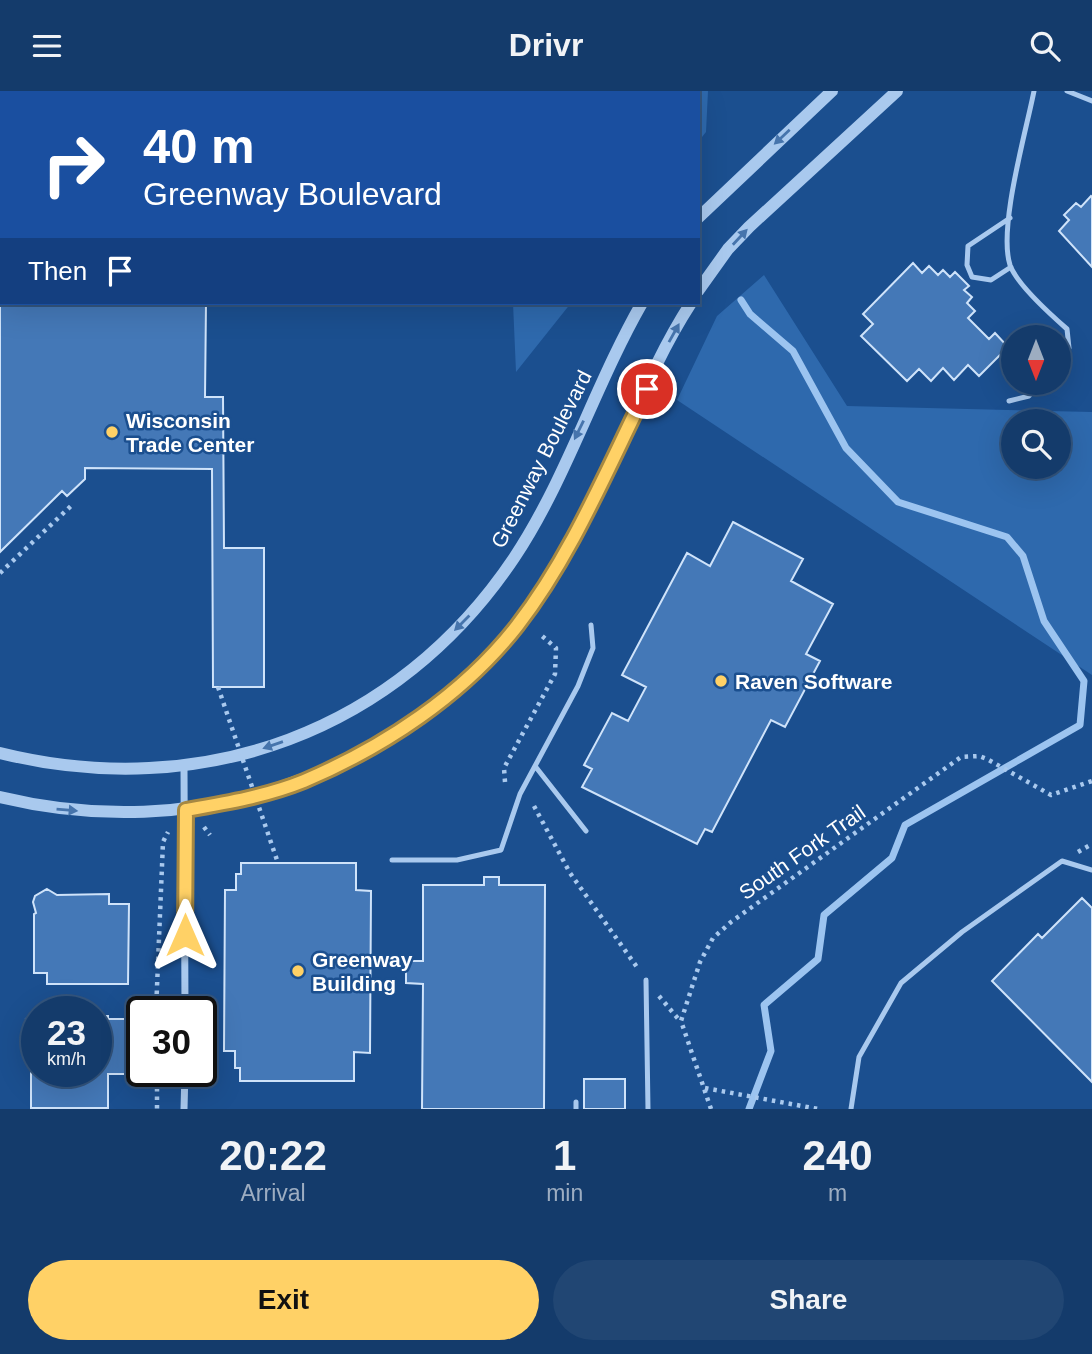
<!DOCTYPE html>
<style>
:root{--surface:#143b6b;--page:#214673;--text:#f1f3f6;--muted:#9dadc1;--line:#33557e;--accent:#ffd166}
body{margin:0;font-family:Helvetica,sans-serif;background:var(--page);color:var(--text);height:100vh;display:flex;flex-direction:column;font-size:26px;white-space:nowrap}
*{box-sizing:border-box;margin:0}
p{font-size:23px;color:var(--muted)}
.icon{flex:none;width:38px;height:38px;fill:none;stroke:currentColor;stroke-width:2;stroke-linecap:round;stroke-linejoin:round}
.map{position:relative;height:1018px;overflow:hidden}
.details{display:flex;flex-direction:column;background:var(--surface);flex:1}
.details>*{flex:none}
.hud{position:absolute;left:0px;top:0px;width:700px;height:214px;box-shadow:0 7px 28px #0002,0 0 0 2px var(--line);background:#1a4fa0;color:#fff;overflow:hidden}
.needle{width:46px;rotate:180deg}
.controls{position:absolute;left:1001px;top:234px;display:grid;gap:14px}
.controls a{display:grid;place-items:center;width:70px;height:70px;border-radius:50%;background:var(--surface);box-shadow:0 7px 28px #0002,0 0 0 2px var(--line);font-size:35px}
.speed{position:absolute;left:21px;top:905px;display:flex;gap:14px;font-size:35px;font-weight:700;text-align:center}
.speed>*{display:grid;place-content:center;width:91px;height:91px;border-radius:50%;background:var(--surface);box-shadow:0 7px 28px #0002,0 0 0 2px var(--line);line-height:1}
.speed small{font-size:18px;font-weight:400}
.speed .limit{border:4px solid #111;border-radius:10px;background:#fff;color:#111}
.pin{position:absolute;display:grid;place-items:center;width:60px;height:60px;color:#fff;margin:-30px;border:4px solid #fff;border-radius:50%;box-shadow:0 2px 7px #0007}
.me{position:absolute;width:77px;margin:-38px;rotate:0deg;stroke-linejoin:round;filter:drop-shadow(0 0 5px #0008)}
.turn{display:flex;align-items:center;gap:24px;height:147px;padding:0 28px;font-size:32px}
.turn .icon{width:91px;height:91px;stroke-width:2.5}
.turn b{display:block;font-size:49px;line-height:60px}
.then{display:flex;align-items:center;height:66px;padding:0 28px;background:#0003;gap:14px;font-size:26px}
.eta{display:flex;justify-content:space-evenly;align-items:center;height:119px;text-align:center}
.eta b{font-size:42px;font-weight:600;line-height:49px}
.action{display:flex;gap:14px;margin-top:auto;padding:14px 28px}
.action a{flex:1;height:80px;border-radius:42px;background:var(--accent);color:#111;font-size:28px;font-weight:600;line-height:80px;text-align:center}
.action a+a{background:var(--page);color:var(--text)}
header{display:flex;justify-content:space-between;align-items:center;height:91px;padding:0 28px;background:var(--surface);font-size:32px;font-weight:600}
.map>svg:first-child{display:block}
</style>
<header><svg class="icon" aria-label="menu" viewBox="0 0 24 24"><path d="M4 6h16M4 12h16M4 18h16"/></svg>Drivr<svg class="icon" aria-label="search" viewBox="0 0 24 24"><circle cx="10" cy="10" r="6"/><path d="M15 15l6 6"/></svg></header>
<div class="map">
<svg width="1092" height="1018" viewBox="0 0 1092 1018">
<rect width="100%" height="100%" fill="#1b4f8f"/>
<path fill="#2e69ad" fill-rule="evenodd" d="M505,0H708L706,41L698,51V2Z
M764,184L847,315L1092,321V584L677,309L717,225ZM1013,331H1059V376H1013Z
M513,212H571L516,281Z"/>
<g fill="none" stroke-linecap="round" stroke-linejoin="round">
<path stroke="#9cc4f0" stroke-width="7" d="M608,0L609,2
M741,209L750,223L793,260L846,357L898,411L1007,446L1023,465L1044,530L1084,590L1080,634L905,734L892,767L824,824L818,868L764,914L771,960L749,1018"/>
</g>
<path fill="#4478b7" stroke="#cfe3fa" stroke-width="2" d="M1091,105L1092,106V176L1059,140L1069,129L1064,124L1076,112L1081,116Z
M0,139L2,212H206L205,306H223L224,457H264V596H213L212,378L85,377V388L67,405L62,400L0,461Z
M913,172L922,182L929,175L938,184L943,179L950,186L955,181L969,195L964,199L972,206L967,212L975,220L968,227L989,248L995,242L1008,256L979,285L968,274L954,289L943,277L931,290L919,278L907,290L861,245L873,233L863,223Z
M733,431L803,468L791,490L833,513L806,563L820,570L785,636L771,629L712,741L705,738L697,753L582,696L592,678L584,674L612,622L628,630L646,596L622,584L687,462L710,475Z
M241,772H356V799L371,800L370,962L354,961V990H240V977H235V960H224L225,799H236V783H241Z
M484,786H499V794H545L544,1018H422L423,893L406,892V870H423V794H484Z
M47,798L57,804L109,803V813H129L128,893H47V882H34V823L36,822L33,811L35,805Z
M1082,807L1092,817V991L992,890L1038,843L1042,847Z
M34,921H37V980H96V925H108V928H139V983H108V1017H31V938L26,928Z
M584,988H625V1018H584Z"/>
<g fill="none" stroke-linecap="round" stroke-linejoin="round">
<path stroke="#a9c9ee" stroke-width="4.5" stroke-dasharray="3.5 5" stroke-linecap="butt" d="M0,482L72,414
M505,691L504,677L555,583L556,557L542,545
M534,715L570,782L639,879
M204,736L210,744
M1078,761L1092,753
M659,905L680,930
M156,920L163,751L168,741
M157,980V1018
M705,997L818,1018
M711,1018L681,930L700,871L713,847L731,831L961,666L979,665L987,668L1051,704L1092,690"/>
<path stroke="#a9c9ee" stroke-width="5" d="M1034,0C1026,41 998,137 1010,174C1017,194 1051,224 1067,238L1069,257L1059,270
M1067,0L1092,10
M1010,127L968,155L967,174L972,186L991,189L1011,176
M1009,310L1029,305L1040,292
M586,740L535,675L578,595L593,557L591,534
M392,769H457L501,759L520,703L535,675
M646,889L648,1018
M576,1011V1018
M851,1018L859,966L901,892L962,841L1062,770L1092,779"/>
<path stroke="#a9c9ee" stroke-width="7" d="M184,676L185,920
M184,1018L185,980"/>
<path stroke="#a9c9ee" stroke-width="12" d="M698,127L832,0
M698,200L728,158L749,136L897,0
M0,662C202,712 397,641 514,467C566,389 595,294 642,212
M0,706C194,753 385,688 515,537C535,514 551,484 567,458C615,380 641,289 691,212"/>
<path stroke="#a9c9ee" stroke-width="4.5" stroke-dasharray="3.5 5" stroke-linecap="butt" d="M218,596L278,772"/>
</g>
<defs><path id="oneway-solid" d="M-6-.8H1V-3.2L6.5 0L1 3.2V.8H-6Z" transform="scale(1.75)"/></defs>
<g fill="#4674ac">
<use href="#oneway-solid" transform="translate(782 46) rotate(137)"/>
<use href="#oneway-solid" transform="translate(740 146) rotate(-47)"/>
<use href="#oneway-solid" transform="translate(674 242) rotate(-61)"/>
<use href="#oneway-solid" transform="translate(579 339) rotate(116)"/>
<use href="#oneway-solid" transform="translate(462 532) rotate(135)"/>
<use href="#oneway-solid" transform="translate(273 654) rotate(161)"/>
<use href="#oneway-solid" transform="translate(67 719) rotate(5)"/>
</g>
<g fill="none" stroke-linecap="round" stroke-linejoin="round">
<defs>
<path id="route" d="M185,844L186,719C226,712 267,705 304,690C384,656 463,604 517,535C572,464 607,378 647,298"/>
</defs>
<use href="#route" stroke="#a68842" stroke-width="18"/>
<use href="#route" stroke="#ffd166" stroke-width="12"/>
</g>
<g fill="#ffd166" stroke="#1b4f8f" stroke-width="2.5">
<circle cx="112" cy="341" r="7"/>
<circle cx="721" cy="590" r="7"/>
<circle cx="298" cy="880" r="7"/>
</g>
<g text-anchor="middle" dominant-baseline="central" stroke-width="5" stroke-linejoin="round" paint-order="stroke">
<g font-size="21" font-weight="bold" fill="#fff" stroke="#1b4f8f" text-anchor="start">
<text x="126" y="329">Wisconsin<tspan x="126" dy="24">Trade Center</tspan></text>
<text x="735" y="590">Raven Software</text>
<text x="312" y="868">Greenway<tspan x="312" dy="24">Building</tspan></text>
</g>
<g font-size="21" fill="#fff" stroke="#1b4f8f">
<text transform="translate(541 368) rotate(-63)">Greenway Boulevard</text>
<text transform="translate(802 761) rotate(-35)">South Fork Trail</text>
</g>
</g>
</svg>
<div class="controls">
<a><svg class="needle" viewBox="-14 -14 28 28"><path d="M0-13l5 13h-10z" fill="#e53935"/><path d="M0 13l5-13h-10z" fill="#9dadc1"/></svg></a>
<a><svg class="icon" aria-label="search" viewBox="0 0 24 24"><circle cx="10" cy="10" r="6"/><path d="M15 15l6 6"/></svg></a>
</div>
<div class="speed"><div>23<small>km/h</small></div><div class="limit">30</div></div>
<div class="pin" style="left:647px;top:298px;background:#d93025"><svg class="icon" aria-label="arrive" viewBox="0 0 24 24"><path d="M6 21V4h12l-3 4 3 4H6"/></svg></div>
<svg class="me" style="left:185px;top:844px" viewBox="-20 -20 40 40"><path d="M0-17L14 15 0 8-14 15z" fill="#ffd166" stroke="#fff" stroke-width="4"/></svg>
<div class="hud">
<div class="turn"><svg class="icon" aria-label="right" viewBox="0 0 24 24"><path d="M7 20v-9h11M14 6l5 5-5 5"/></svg><div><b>40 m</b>Greenway Boulevard</div></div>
<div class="then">Then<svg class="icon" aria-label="arrive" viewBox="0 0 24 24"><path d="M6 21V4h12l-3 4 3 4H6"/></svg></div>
</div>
</div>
<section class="details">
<div class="eta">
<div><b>20:22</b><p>Arrival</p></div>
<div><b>1</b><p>min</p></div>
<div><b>240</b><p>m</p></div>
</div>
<div class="action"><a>Exit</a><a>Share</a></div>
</section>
